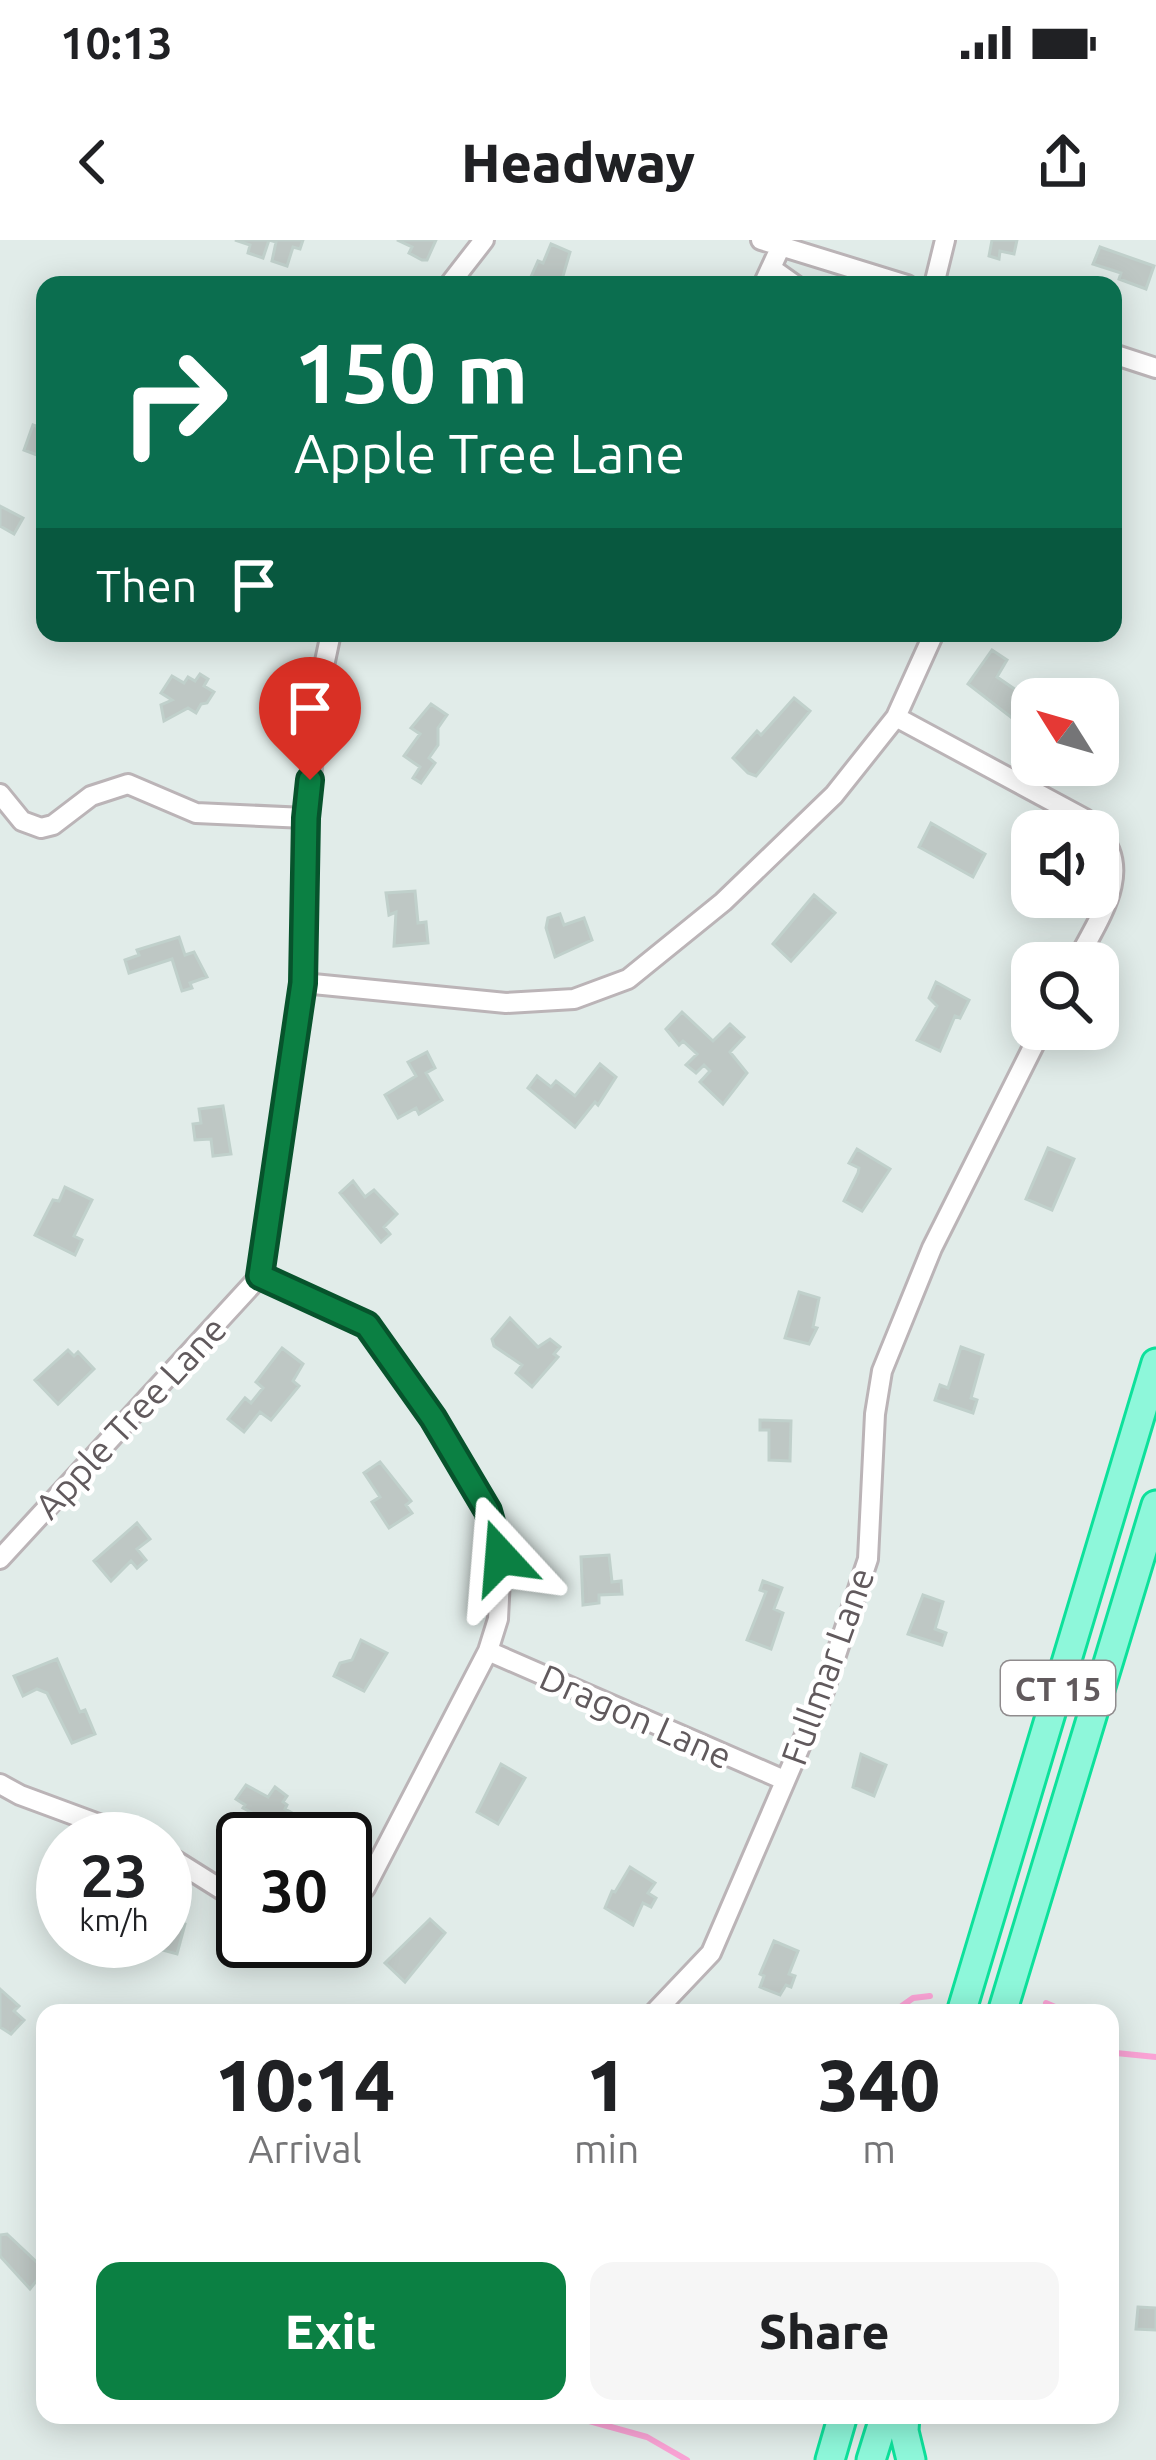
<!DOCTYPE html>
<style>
:root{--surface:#fff;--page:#f6f6f6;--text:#202124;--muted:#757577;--accent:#0b8043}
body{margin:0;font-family:Ubuntu,sans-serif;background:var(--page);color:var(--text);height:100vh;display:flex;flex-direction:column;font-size:45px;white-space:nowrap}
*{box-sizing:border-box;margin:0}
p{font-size:39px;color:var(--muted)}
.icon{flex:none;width:66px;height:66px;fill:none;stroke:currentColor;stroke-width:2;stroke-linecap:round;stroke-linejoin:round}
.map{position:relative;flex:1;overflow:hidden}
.details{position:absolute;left:36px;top:1764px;width:1083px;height:420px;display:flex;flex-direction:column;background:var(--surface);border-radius:24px;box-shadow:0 6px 30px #0003}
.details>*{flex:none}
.banner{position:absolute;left:36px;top:36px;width:1086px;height:366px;border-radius:24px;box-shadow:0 6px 30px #0003;background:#0b6e4f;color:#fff;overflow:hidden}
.needle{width:78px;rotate:307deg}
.buttons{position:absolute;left:1011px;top:438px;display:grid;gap:24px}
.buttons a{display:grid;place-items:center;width:108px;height:108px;border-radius:24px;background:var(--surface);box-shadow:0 6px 30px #0003;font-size:60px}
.speed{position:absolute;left:36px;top:1572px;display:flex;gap:24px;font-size:60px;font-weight:700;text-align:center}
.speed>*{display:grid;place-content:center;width:156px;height:156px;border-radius:50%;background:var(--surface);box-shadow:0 6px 30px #0003;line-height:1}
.speed small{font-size:30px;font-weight:400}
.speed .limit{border:6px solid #111;border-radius:18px;background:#fff;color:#111}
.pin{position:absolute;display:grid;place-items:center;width:102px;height:102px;color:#fff;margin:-123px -51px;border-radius:50% 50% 50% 0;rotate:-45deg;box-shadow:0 0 12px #0007}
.pin .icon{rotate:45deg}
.me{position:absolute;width:132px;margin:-66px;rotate:341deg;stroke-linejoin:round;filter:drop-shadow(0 0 9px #0008)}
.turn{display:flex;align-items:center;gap:42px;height:252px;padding:0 60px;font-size:54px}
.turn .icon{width:156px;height:156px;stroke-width:2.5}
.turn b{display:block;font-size:84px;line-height:102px}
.then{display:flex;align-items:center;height:114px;padding:0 60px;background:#0003;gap:24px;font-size:45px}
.eta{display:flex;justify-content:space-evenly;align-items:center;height:204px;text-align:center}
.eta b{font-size:72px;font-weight:800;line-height:84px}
.action{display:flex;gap:24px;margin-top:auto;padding:24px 60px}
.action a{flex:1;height:138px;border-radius:24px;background:var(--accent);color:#fff;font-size:48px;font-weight:800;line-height:138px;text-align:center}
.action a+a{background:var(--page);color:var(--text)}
.status{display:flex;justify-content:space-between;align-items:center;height:84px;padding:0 60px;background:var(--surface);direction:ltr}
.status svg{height:33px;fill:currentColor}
header{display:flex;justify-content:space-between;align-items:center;height:156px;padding:0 60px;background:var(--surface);font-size:54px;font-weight:800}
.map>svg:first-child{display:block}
</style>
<div class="status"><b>10:13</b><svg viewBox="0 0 49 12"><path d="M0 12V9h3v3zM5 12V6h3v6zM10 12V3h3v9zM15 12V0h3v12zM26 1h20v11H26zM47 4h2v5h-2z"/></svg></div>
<header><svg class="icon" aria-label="back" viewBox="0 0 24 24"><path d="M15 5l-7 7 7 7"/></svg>Headway<svg class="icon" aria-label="share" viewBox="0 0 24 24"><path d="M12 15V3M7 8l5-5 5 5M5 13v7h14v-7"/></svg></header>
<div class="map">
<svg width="1156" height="2220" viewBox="0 0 1156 2220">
<rect width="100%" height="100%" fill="#e1ece9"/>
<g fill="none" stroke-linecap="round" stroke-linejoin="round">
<path stroke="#faa3d5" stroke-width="6" d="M1046,1763L1069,1773
M892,1773L913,1758L930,1756
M1110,1807L1116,1813L1156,1817
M582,2175V2179L647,2197L687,2220"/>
</g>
<path fill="#bec7c4" stroke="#c0d0cb" stroke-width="3" d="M235,0H303L300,9L293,7L287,26L272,21L276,2L269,0L263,18L248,13L250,5Z
M397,0H436L427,20H422L409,13L412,7Z
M992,0H1017L1014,14L1000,11L999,19L989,16Z
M551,4L570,12L563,36L585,45H541L530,39L538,21L543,23Z
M1100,7L1154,26L1146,49L1119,39L1121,33L1093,24Z
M33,185L45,189V218L24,210Z
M0,266L23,278L14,294L0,286Z
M992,410L1007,420L997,437L1032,461V468L1021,485L968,444Z
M200,434L208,439L204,446L214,452L207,463L201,464L196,473L188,468L164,481L161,465L172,460L161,453L172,436L184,443L188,437L195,441Z
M794,458L810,471L756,536L748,533L733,518L757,491L761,495Z
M431,464L447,475L438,488V505L429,518L435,523L421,543L413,538L420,527L404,516L420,494L411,488Z
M931,583L985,614L973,637L919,607Z
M415,651L418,683L426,682L428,703L394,706L396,672L389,675L386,653Z
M814,655L835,673L791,721L773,704Z
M560,674L564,685L584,678L592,700L555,717L546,688L548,678Z
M179,697L185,715L194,712L207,737L190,743L192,748L182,751L172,719L129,733L125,720L139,715L137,710Z
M936,742L969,760L960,778L955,776L940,811L917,800L937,766L929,758Z
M682,772L713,801L730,784L744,797L730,812L747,833L723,864L700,842L710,831L704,825L696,833L686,825L697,814L683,801L679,805L666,789Z
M427,812L435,828L426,833L442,860L419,874L416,868L398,878L385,855L416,836L408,822Z
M600,824L616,837L598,865L595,862L575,887L528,848L537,836L551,847L556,841L575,856Z
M223,866L231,914L213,916L211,899L195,900L193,884L201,883L199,869Z
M1048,908L1074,919L1052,970L1026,959Z
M857,909L890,929L862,971L844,961L858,933L859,928L849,923Z
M353,941L365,957L374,950L397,974L384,987L390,994L381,1002L340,953Z
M65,947L92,960L74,996L82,1000L75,1015L35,995L53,960L59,961Z
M799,1052L819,1058L813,1087L817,1088L809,1104L785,1098Z
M510,1078L538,1107L550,1099L560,1107L554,1114L558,1117L532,1147L516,1133L522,1125L494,1106L492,1099Z
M961,1107L983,1115L971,1158L977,1160L973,1173L935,1160L940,1145L948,1148Z
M282,1108L303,1124L293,1141L299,1146L271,1180L260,1172L244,1192L228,1179L245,1158L251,1163L263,1148L256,1142Z
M68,1110L74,1116L78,1112L94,1129L58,1164L35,1140Z
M760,1180L791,1181L790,1221L769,1220V1190H760Z
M380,1222L411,1261L406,1265L412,1273L389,1288L372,1262L380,1257L364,1233Z
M137,1283L150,1299L137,1309L146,1320L137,1328L131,1321L111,1341L94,1321Z
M609,1315L612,1342L621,1341L622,1354L599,1355V1363L583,1365L581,1317Z
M763,1341L782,1348L774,1369L783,1373L771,1409L747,1400L766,1352L760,1350Z
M923,1355L943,1362L935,1389L946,1393L942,1405L908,1394Z
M361,1400L387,1413L364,1451L334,1436L340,1423L352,1420Z
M57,1419L80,1472L85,1470L95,1494L72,1503L47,1453L37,1449L23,1456L14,1436Z
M861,1514L886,1525L874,1556L853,1547Z
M501,1524L525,1538L498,1584L477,1572Z
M246,1545L268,1557L275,1547L287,1556L283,1562L287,1565L285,1569L294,1574L283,1590L243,1568L245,1565L236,1559Z
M630,1627L655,1643L648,1653L656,1658L651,1667L643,1663L633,1685L605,1668L612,1651L615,1652Z
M165,1670L170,1671L168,1679L185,1684L177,1714L155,1708L157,1702L152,1701H165Z
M430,1679L445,1693L405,1742L385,1723Z
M774,1701L798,1711L789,1734L795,1736L791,1747L786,1745L780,1755L760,1747L764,1736L760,1734Z
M0,1749L19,1766L14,1771L24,1780L11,1794L0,1787Z
M7,1994L45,2030L30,2049L0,2016V1995Z
M1138,2067L1156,2068V2090L1136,2089Z"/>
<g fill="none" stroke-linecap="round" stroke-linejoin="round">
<defs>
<path id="minor" d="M761,0L907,45
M771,28L795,45
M449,45L484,0
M763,45L781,6
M934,45L945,0
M1113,114L1156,128
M896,477L1085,579L1097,591
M0,554L22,581L41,588L53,585L91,556L128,544L196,573L306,578
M1076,723C1096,682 1135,633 1098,592
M303,743L506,763L574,759L628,739L723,662L834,555L896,477L934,393
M260,1036L367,1085L433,1178L488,1271L501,1317L498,1379L488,1411L365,1648L345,1666
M0,1319L260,1036L303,743L306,578L324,426L331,393
M488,1411L784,1540
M0,1544L20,1555L139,1599
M165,1614L243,1663
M654,1773L711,1713L824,1451L868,1319L875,1174L882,1131L932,1008L1042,789"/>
<path id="highway" d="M961,1773L1156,1123
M1002,1773L1156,1265
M905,2175L904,2191L911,2220
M830,2220L843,2175
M871,2220L885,2175"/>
</defs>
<use href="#minor" stroke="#bbb4b7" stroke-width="24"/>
<use href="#highway" stroke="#0de19b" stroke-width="33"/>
<use href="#minor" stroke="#fff" stroke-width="18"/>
<use href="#highway" stroke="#8ef7da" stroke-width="27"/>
</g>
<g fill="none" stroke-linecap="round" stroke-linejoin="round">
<defs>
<path id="route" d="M310,540L306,578L303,743L260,1036L367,1085L433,1178L488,1271L501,1317"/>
</defs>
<use href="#route" stroke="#07532c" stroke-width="30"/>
<use href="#route" stroke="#0b8043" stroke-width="21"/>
</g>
<g text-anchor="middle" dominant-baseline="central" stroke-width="9" stroke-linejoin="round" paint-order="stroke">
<rect fill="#fff" stroke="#908c8e" stroke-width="3" x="1001" y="1421" width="114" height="54" rx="9"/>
<g font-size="33" font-weight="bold" fill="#615a5d">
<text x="1058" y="1448">CT 15</text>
</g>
<g font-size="36" fill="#615a5d" stroke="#fff">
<text transform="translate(130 1177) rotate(-47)">Apple Tree Lane</text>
<text transform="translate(827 1426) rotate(-70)">Fullmar Lane</text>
<text transform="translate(636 1476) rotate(24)">Dragon Lane</text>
</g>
</g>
</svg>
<div class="buttons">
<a><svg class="needle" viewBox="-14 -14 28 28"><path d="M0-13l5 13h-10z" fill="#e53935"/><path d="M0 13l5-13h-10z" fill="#757577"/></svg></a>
<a><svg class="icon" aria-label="sound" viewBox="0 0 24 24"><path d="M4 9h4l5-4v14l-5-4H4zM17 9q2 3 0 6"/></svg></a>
<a><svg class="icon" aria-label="search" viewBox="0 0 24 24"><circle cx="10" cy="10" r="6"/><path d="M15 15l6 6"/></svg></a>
</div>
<div class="speed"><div>23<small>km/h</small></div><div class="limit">30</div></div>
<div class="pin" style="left:310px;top:540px;background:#d93025"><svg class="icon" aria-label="arrive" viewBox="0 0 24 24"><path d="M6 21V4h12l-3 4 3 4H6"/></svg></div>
<svg class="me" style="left:501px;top:1317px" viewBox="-20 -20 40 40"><path d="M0-17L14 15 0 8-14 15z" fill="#0b8043" stroke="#fff" stroke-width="4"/></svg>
<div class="banner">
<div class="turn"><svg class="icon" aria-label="right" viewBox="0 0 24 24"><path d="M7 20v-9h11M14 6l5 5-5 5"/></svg><div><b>150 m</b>Apple Tree Lane</div></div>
<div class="then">Then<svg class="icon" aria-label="arrive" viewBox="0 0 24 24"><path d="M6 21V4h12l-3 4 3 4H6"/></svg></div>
</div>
<section class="details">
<div class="eta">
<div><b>10:14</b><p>Arrival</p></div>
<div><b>1</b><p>min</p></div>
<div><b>340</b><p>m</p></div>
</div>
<div class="action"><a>Exit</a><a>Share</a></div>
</section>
</div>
